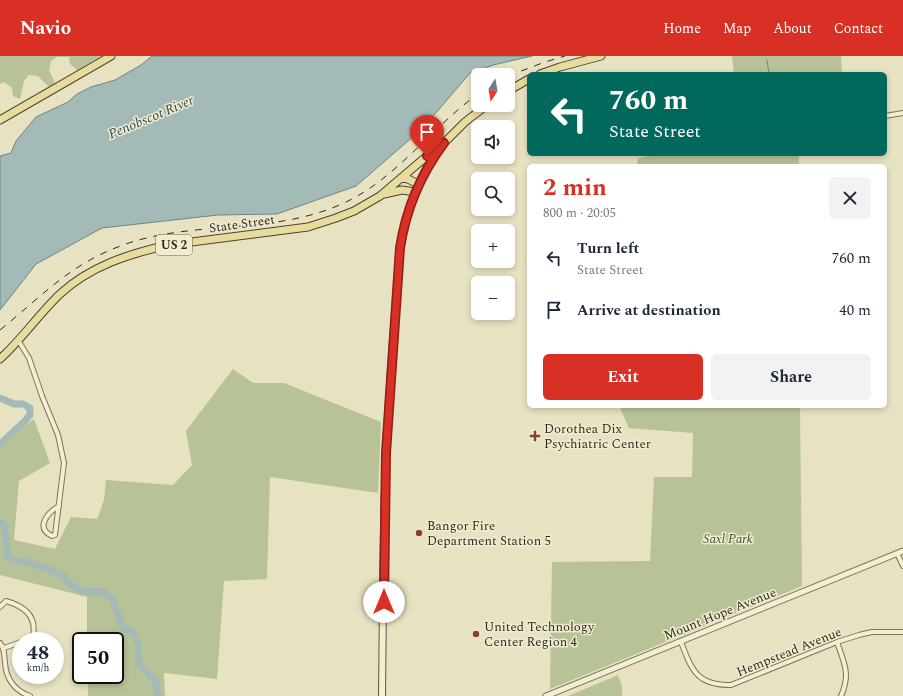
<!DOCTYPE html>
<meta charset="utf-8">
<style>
:root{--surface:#fff;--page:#f2f2f3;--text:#1f2937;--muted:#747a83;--accent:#d93025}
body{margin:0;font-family:Spectral,serif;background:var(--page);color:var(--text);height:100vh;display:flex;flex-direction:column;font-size:15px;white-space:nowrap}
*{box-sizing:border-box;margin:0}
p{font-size:13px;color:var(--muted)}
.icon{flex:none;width:22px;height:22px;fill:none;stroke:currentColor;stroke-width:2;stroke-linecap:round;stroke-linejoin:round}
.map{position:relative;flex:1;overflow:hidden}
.side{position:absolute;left:527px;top:108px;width:360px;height:244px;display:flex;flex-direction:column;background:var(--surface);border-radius:6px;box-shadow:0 2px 6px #0003}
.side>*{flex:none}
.banner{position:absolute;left:527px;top:16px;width:360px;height:84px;border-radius:6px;box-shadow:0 2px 6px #0003;background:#00695c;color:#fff;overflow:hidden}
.needle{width:26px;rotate:191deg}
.controls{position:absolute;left:471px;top:12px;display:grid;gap:8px}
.controls a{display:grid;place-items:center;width:44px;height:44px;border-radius:6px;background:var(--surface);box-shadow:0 2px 6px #0003;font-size:20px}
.speed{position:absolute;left:12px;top:576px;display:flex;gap:8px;font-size:20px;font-weight:700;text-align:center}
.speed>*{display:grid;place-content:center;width:52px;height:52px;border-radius:50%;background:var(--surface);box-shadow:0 2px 6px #0003;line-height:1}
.speed small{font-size:10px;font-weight:400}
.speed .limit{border:2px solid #111;border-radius:6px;background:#fff;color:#111}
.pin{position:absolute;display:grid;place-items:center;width:34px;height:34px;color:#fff;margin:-41px -17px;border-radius:50% 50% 50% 0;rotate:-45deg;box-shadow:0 0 4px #0007}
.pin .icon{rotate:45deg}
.me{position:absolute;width:44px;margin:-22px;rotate:0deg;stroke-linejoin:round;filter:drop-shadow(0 0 3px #0008)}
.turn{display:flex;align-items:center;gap:14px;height:84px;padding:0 16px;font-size:18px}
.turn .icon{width:52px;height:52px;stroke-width:2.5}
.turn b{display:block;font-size:28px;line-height:34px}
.round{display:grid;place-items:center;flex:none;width:42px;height:42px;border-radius:6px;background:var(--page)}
.summary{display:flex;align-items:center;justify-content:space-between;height:68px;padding:0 16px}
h1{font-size:24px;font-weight:700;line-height:30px;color:var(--accent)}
.action{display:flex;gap:8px;margin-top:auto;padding:8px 16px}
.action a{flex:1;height:46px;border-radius:6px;background:var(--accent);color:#fff;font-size:16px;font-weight:700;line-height:46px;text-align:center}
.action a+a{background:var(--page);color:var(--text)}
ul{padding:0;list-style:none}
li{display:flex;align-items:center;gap:12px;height:52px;padding:0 16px}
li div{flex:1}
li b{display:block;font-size:15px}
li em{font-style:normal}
header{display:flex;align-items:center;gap:24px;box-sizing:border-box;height:56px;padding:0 20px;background:var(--accent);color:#fff}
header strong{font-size:19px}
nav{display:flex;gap:22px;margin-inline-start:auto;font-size:14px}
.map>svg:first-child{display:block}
</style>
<header>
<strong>Navio</strong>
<nav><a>Home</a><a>Map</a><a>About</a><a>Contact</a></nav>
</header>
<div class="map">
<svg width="903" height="640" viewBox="0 0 903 640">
<rect width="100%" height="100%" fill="#e7e2c2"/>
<path fill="#b7c397" d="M0,0H101L77,14L70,8L69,1H57L51,5L49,14L55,27L49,31L38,20L29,19L24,25L20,43L13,40L12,32L4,26L0,28Z
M732,0H841L842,18H734Z
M660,98H799V110H637L638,102Z
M233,313L253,327H284L381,366L378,437L270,421L267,523L224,525L217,623L164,617L165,640H88V619H115V585H87V541L0,519V390L34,363L50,407L19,425L14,484L55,493L71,461L97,463L104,444L106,424L173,429L192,409L186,375Z
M619,350H800L802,530L673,583L550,633L552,506L650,505L654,421H692L693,377L629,372Z
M618,619L622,630V640H568Z"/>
<path fill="#a3bab7" stroke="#6c8785" d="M152,0H532L493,9L480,14L470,17L423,72L356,130L277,158L218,159L102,172L36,208L0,254V100L11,97L16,85L36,61L68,46L77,38L91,31L115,24L141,9Z"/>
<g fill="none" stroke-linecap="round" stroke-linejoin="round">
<path stroke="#6c8785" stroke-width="1" d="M767,4L769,18"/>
<path stroke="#a3bab7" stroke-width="7" d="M0,342L14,348H23L30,352V359L25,365L0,388
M0,466L4,469L7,487V500L14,504L30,507L48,513L64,520L68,527L81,535L103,536L112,542L123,572L132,576L138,587L139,608L157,627V640"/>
<defs>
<path id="minor" d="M885,60L903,57
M18,284L29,302L42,340L58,379L64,407L55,479L52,480C35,472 47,457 59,450
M897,497L903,510
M0,551L6,545C24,550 37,560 33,580L24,585
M681,586C692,615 697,629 731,629L837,586L859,579L872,576H903
M837,586C844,607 851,618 841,640
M0,587C5,593 4,599 5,607C6,623 15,635 30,640
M4,592L21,586"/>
<path id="tertiary" d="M546,640L903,495"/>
<path id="secondary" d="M382,640C383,559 383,478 386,398C389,329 395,261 400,192L403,174L415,136"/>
<path id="primary" d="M540,18L560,11L601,0
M508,35L529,23
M0,64L111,0
M401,122L408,123L418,128
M384,138L402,134L415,136L428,110L439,94
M0,303C22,283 39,258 60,238C90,210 129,198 168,189L308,171L336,162L354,155L380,140L427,100L444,87L465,66L487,49"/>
</defs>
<use href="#minor" stroke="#7e745b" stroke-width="6"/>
<use href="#tertiary" stroke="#7e745b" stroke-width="7"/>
<use href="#secondary" stroke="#60553f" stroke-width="8"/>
<use href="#primary" stroke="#4d422f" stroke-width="9"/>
<use href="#minor" stroke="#f3efd3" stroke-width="4"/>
<use href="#tertiary" stroke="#f3efd3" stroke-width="5"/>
<use href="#secondary" stroke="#f3efd3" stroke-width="6"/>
<use href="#primary" stroke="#e6dc9d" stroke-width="7"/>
<path stroke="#302a1e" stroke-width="1" stroke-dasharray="7 7" stroke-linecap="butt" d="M508,20L545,6L565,0
M0,274C42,240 70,208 123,189C192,164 268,179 337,150C394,127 429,73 478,38"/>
</g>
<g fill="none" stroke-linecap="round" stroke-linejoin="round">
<defs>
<path id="route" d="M384,546L386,397L400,192C406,153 420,119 444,87L427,100"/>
</defs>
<use href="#route" stroke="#8d1f18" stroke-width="10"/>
<use href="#route" stroke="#d93025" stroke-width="7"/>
</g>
<g fill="#864133" stroke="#f0ecd0" stroke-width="1.5">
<path d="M533 374h4v4h4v4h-4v4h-4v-4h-4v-4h4z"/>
<circle cx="419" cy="477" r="4"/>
<circle cx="476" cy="578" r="4"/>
</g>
<g text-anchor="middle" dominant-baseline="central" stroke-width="3" stroke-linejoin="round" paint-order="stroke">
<rect fill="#f0ecd0" stroke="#6a6453" stroke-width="1" x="156" y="179" width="36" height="20" rx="3"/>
<g font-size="12" font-weight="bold" fill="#302a1e">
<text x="174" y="189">US 2</text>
</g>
<g font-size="13" fill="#302a1e" stroke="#f0ecd0">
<text transform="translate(242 168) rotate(-8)">State Street</text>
<text transform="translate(720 558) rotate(-22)">Mount Hope Avenue</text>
<text transform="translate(789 596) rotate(-22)">Hempstead Avenue</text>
</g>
<g font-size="13" fill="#302a1e" stroke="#f0ecd0" text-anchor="start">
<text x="544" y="373">Dorothea Dix<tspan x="544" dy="15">Psychiatric Center</tspan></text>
<text x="427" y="470">Bangor Fire<tspan x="427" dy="15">Department Station 5</tspan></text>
<text x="484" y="571">United Technology<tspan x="484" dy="15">Center Region 4</tspan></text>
</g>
<g font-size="13" font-style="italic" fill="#3b4a27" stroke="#f0ecd0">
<text x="728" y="483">Saxl Park</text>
</g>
<g font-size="14" font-style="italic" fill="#2f4b4e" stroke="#f0ecd0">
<text transform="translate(151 61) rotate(-23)">Penobscot River</text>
</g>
</g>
</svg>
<div class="controls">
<a><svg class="needle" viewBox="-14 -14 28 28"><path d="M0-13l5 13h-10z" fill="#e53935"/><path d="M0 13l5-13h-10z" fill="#747a83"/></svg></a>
<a><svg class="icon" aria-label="sound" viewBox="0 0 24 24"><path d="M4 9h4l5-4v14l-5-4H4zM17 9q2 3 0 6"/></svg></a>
<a><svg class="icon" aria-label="search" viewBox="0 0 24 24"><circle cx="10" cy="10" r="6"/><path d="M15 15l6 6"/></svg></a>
<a>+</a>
<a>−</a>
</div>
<div class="speed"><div>48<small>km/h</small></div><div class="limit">50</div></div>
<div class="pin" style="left:427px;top:100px;background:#d93025"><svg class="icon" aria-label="arrive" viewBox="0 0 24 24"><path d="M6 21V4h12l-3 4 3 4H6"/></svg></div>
<svg class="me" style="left:384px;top:546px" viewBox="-20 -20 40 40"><circle r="19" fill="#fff"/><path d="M0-13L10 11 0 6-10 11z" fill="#d93025"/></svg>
<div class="banner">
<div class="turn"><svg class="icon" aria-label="left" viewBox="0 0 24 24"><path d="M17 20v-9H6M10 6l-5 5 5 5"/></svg><div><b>760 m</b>State Street</div></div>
</div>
<section class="side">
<div class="summary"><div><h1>2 min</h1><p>800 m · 20:05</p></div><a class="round"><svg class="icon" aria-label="close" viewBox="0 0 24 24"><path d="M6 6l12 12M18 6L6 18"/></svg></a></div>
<ul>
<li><svg class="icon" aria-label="left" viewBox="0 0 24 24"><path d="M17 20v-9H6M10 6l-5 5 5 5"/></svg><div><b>Turn left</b><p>State Street</p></div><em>760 m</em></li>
<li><svg class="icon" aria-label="arrive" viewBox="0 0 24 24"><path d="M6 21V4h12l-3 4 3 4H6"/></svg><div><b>Arrive at destination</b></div><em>40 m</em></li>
</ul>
<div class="action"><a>Exit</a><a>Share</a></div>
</section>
</div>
